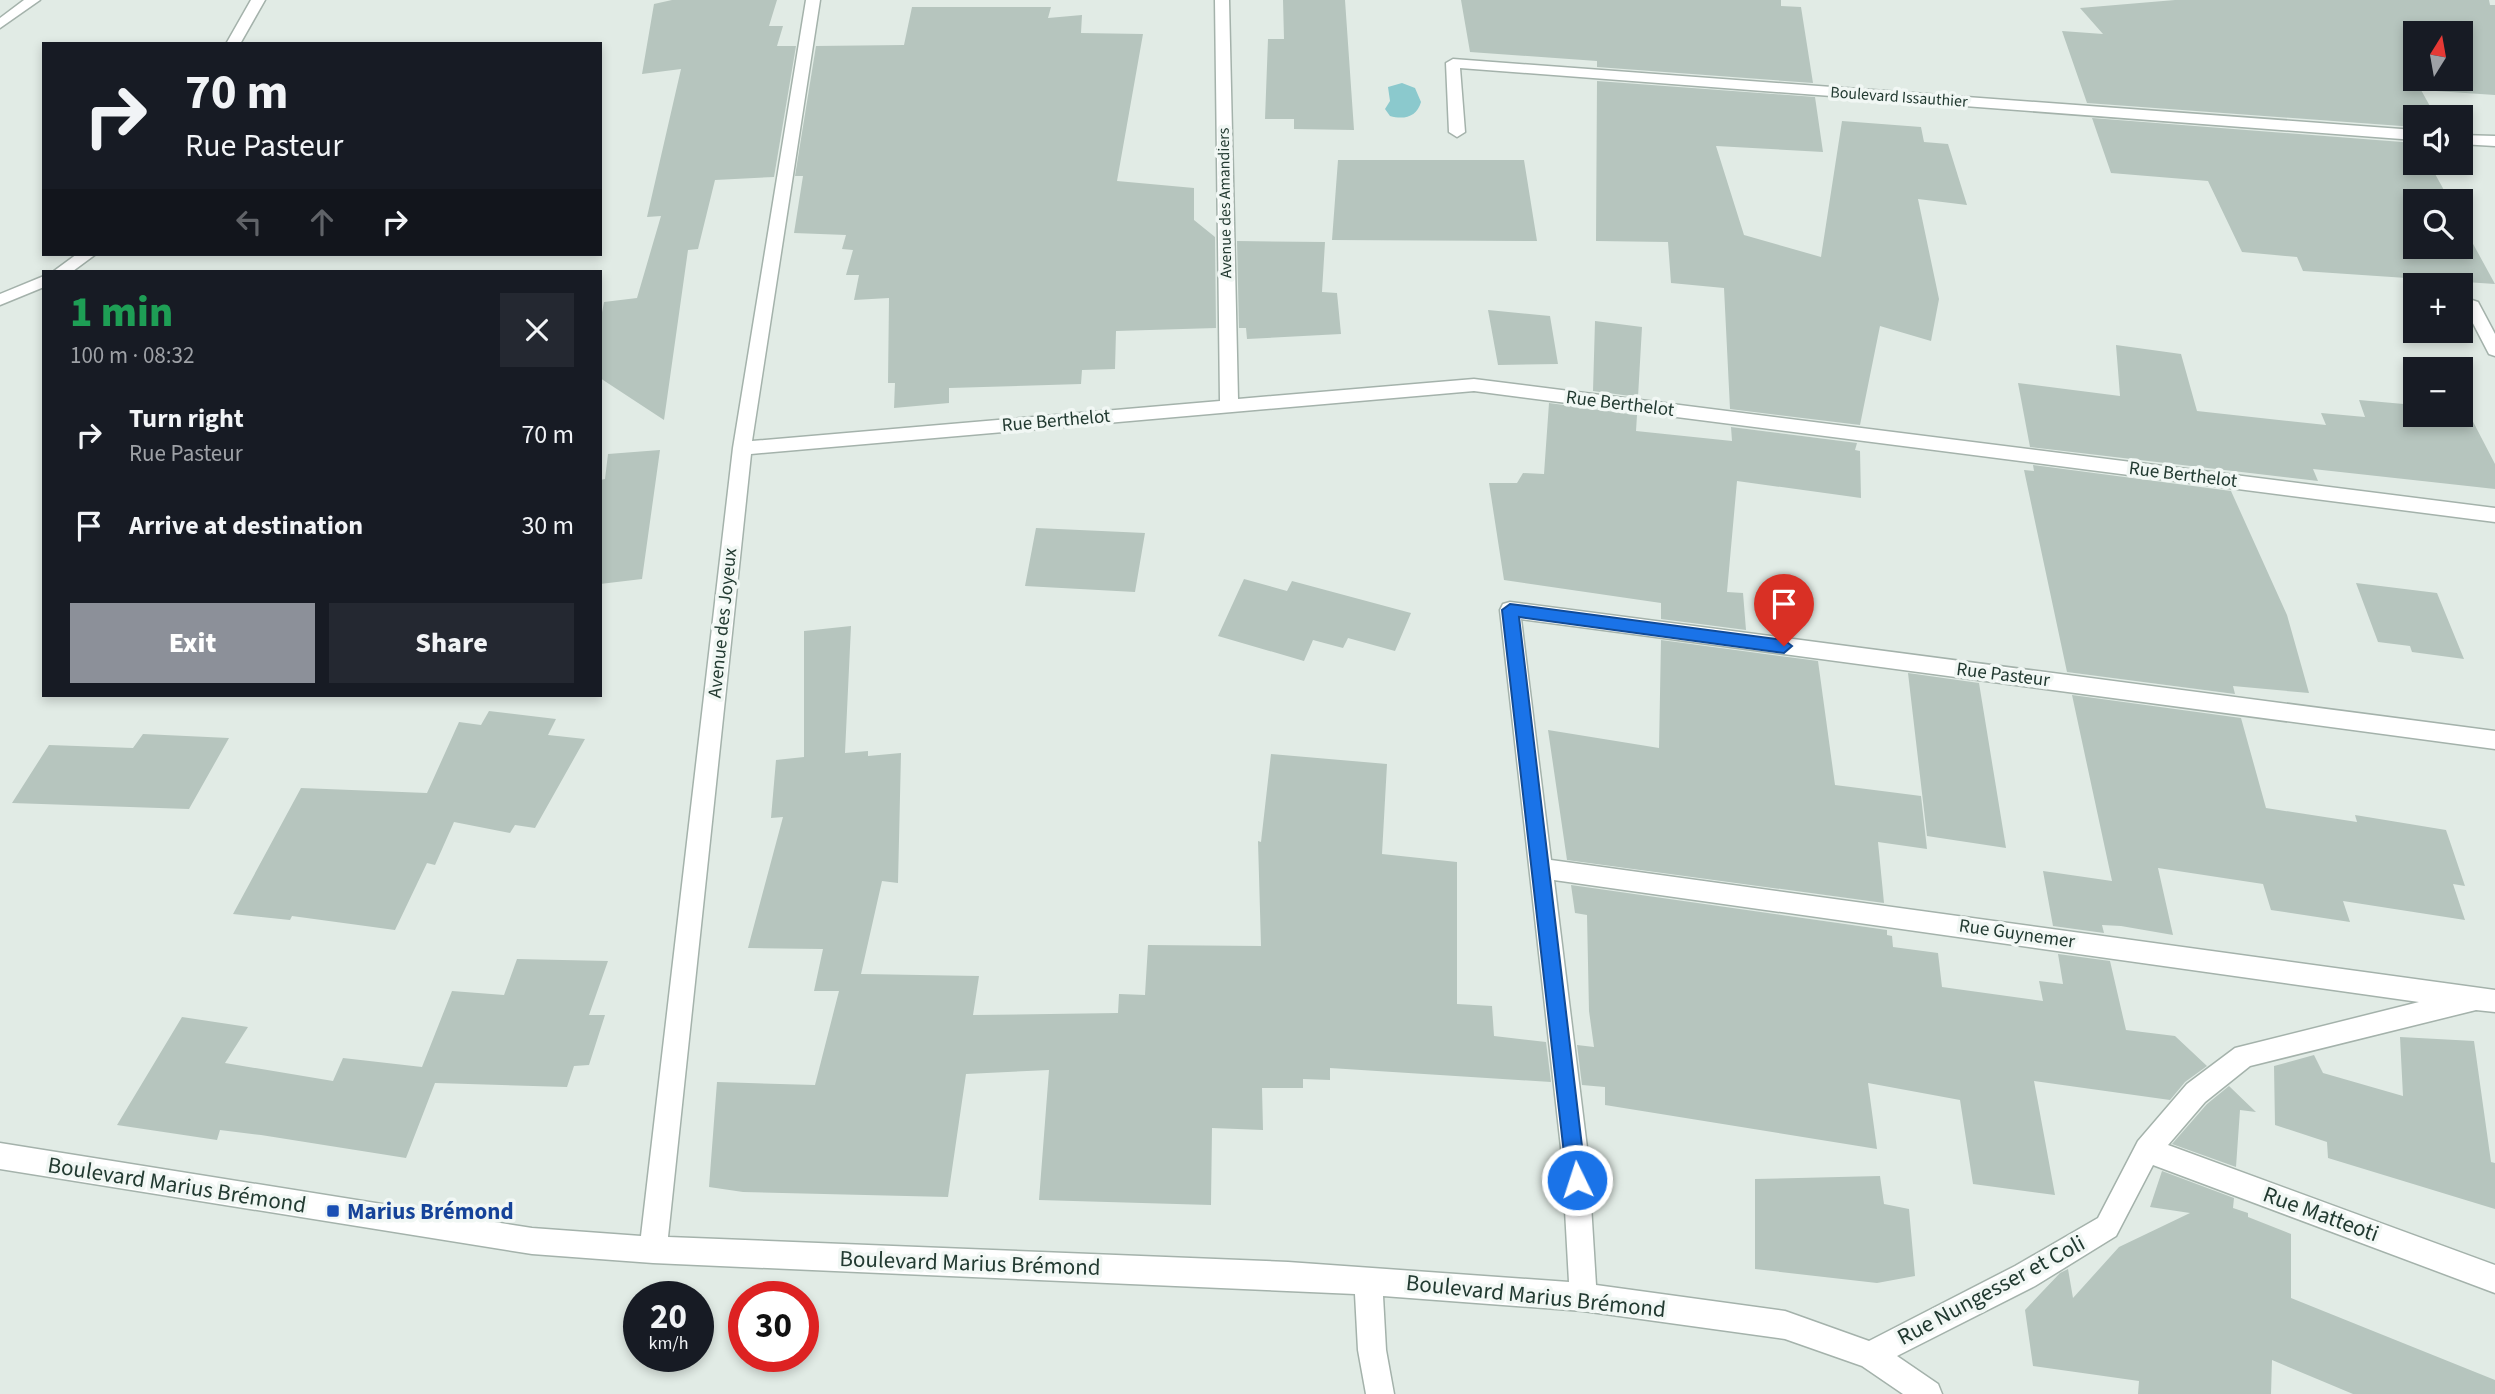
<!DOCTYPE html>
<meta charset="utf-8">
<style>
:root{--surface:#171b24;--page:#242831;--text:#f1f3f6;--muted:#9ea1a6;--accent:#8c9099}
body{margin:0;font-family:"Source Sans 3",sans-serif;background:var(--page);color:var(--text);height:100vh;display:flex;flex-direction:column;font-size:26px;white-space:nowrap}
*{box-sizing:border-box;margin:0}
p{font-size:23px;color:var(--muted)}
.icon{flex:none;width:38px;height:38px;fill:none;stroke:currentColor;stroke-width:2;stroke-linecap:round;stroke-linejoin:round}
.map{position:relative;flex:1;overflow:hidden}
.side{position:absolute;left:42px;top:270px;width:560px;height:427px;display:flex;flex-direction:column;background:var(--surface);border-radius:0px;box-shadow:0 4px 10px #0003}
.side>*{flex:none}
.banner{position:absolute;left:42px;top:42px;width:560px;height:214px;border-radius:0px;box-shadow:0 4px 10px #0003;background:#171b24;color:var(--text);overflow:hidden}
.needle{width:46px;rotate:11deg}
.buttons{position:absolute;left:2403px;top:21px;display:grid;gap:14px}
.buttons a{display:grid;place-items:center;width:70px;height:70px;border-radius:0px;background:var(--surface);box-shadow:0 4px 10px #0003;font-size:35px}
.speed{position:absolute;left:623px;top:1281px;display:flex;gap:14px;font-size:35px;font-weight:700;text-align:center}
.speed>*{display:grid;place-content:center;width:91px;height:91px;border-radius:50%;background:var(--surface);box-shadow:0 4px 10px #0003;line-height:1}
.speed small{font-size:18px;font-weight:400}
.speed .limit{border:10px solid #d22;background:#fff;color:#111}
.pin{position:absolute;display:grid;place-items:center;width:60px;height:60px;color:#fff;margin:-72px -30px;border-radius:50% 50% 50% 0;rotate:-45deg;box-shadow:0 0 7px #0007}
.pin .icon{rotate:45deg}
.me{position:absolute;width:77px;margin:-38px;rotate:356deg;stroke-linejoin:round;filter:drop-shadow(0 0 5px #0008)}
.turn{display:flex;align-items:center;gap:24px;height:147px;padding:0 28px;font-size:32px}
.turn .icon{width:91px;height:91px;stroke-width:2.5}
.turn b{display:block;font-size:49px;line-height:60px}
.lanes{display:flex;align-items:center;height:66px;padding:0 28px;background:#0003;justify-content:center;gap:35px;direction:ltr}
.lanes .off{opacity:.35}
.round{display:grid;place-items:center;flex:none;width:74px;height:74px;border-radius:0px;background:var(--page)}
.summary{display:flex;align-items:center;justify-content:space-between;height:119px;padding:0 28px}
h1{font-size:42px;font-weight:800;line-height:52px;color:#1e9e55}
.primary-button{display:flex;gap:14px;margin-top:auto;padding:14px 28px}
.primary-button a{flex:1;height:80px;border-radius:0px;background:var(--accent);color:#fff;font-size:28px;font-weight:800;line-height:80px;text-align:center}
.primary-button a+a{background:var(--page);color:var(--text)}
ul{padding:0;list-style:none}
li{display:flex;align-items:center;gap:21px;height:91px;padding:0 28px}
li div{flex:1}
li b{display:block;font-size:26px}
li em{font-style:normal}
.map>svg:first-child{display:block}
</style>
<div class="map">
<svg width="2495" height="1394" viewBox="0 0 2495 1394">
<rect width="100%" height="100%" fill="#e1ebe5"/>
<path fill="#8bc9cd" d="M1402,83L1415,88L1421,102C1417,117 1404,120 1390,116L1385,109L1390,101L1388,87Z"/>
<path fill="#b6c5be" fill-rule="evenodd" d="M672,0H777L769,26H783L777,46H796L774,177L715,180L698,249L688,250L664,420L600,378V323L604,302L637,298L661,216L647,217L681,69L642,74L654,4Z
M1283,0H1345L1354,130L1294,129V119H1265L1268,39H1284Z
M1461,0H1781V6L1801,7L1813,83L1597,67V61L1470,52Z
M2175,0H2489L2490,5H2495V95L2421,90L2436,117H2415V127L2087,103L2062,31L2103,34L2080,8ZM2415,33H2460V79H2415Z
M912,7H1051L1048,18L1082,15L1081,33L1143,34L1117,181L1194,188V220L1215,237L1216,328L1116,331L1115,369L1082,370L1081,384L949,388V403L894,408L895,383H888L889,298L854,300L859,275H846L853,250L842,249L846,235L794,233L803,176H795L816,46L904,45Z
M1597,81L1815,97L1823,152L1716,146L1744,235L1821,257L1842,121L1921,127L1924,142L1948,144L1967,205L1918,199L1939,299L1931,341L1880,326L1860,425L1730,409L1724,288L1671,283L1668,242L1596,241Z
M2092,118L2415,143V163H2429L2450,201H2415V247H2460V220L2495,284L2303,271L2297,257L2242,252L2208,181L2111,173Z
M1338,160H1524L1537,241L1332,240Z
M1237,241L1325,242L1322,292L1337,293L1341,334L1247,339L1246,328H1239Z
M1488,310L1550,316L1558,364L1498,365Z
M1595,321L1642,327L1638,397L1593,391Z
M2116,345L2181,354L2197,411L2326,425L2321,413L2365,417L2359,400L2415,405V415H2460V409L2467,410L2495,464V489L2313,469L2318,481L2030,447L2018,383L2120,396Z
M1549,403L1637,415L1636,431L1732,441L1731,427L1857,443L1855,450L1860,451L1861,498L1737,481L1727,592L1743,593L1746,630L1661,619V603L1504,580L1489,483H1517L1523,473L1544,474Z
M660,450L642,579L600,584V480L605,479L608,454Z
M2033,465L2231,491L2287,615L2309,693L2233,686L2235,694L2067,672L2024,470L2034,471Z
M1036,528L1145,533L1135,592L1025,586Z
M1244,579L1287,591L1292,581L1411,613L1395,651L1348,638L1343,648L1313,640L1304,661L1218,636Z
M2356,583L2437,593L2464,659L2412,652L2410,646L2378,642Z
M851,626L845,753L868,751V756L901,753L898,883L882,881L861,974L979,976L973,1015L1118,1013L1119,994L1145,995L1148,945L1261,946L1258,841L1261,842L1271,754L1387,764L1382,854L1457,862V1004L1492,1006L1494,1036L1546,1042L1551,1082L1330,1068V1080L1303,1079V1088H1262L1263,1130L1212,1128L1211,1205L1039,1200L1049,1070L966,1074L948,1197L743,1192L709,1187L717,1082L815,1085L839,991H814L823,949L748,948L783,817L771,818L776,760L804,757V631Z
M1661,640L1818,661L1835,785L1921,796L1927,849L1878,842L1884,903L1567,860L1548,730L1659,748Z
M1908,673L1979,683L2006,848L1927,836Z
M2072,695L2241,718L2266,808L2357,822L2355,815L2446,830L2465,886L2453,884L2465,920L2343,901L2350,922L2271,910L2263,884L2158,868L2173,935L2121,926L2102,925L2104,933L2053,926L2043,871L2112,881Z
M489,711L556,719L548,735L585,739L535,828L515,825L510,833L454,822L435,865L427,863L395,930L292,916L290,920L233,914L301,788L427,793L459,722L481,725Z
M143,734L229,738L189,809L12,803L49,745L133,748Z
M1571,885L1887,930V935L1892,936L1893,947L1938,953L1942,987L2043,1001L2039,981L2063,984L2058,954L2110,961L2126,1030L2175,1036L2207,1066L2185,1082L2170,1100L2034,1081L2055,1195L1973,1184L1960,1100L1868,1083L1877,1149L1605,1105V1087L1582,1085L1577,1045L1594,1047L1589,1011L1587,915L1575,913Z
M517,959L608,961L589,1015H605L589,1065L574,1066L567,1087L435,1083L406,1158L261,1135L220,1130L217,1140L117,1125L182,1017L248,1027L225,1063L333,1081L343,1058L422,1067L452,991L504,995Z
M2400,1037L2474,1041L2491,1162L2495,1163V1209L2328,1158L2327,1142L2275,1125L2274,1066L2314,1055L2323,1073L2403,1096Z
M2229,1086L2256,1112L2240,1110L2236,1167L2172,1144L2207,1104Z
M2162,1171L2234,1198L2233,1208L2248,1213V1217L2291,1234V1298L2495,1380V1394H2353L2272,1360L2271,1394H2138L2139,1381L2033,1366L2025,1310L2060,1273L2068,1269L2073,1298L2119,1247L2190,1213L2150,1207Z
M1880,1176L1884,1204L1909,1209L1915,1276L1877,1283L1755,1269V1179Z"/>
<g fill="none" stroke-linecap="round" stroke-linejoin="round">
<defs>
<path id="minor" d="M24,0H40L0,28V18Z
M251,0H265L240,44H226Z
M806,0H820L752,441L1220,401L1215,0H1229L1238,399L1474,379L2495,508V522L1474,391L751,454L668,1237L1288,1262L1569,1282L1562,1156L1500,610L1503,604L1510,602L2495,731V749L1521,619L1551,860L2495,990V1012L2476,1010L2250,1066L2205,1102L2168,1145L2495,1265V1293L2153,1165L2116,1236L2035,1286L1897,1356L1938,1384L1942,1394H1903L1862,1366L1785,1339L1583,1311L1383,1296L1386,1350L1394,1394H1366L1358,1350L1355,1294L653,1263L532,1254L0,1169V1143L532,1228L641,1236L733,448ZM1554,880L2419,1002L2235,1048L2187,1084L2138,1141L2098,1218L2015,1266L1869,1341L1785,1311L1596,1285L1588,1156Z
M1453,59L2415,130V140L1460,68L1465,132L1457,137L1449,132L1446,63Z
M2460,135L2495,136V146L2460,144Z
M77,254H96L73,271H54Z
M44,276V287L0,305V294Z
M2472,300L2478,302L2495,334V356L2489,354L2464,306Z"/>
</defs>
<use href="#minor" stroke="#a4b2ab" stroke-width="3"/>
<use href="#minor" fill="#fff" fill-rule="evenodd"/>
</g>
<path fill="#1a73e8" stroke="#114b97" stroke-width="2" d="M1510,604L1784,640L1792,646L1784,653L1519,617L1586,1180L1584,1187L1577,1190L1570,1187L1567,1180L1502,610Z"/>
<rect fill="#1a4fb4" stroke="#f1f7f4" stroke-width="2.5" x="326" y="1204" width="14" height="14" rx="3.5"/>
<g text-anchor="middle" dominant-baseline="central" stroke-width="7" stroke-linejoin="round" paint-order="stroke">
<g font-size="16" fill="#223a31" stroke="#f1f7f4">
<text transform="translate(1899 97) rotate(4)">Boulevard Issauthier</text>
<text transform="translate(1225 203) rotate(-91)">Avenue des Amandiers</text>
</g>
<g font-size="19" fill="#223a31" stroke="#f1f7f4">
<text transform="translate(1620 404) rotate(7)">Rue Berthelot</text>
<text transform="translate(1056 421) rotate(-5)">Rue Berthelot</text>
<text transform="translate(2183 475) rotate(7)">Rue Berthelot</text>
<text transform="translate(723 623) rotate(-84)">Avenue des Joyeux</text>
<text transform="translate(2003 675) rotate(7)">Rue Pasteur</text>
<text transform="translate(2017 934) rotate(8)">Rue Guynemer</text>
</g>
<g font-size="23" fill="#223a31" stroke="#f1f7f4">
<text transform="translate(177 1185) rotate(9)">Boulevard Marius Brémond</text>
<text transform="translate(2321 1214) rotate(20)">Rue Matteoti</text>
<text transform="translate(970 1263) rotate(2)">Boulevard Marius Brémond</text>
<text transform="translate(1991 1290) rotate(-28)">Rue Nungesser et Coli</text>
<text transform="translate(1536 1296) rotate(6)">Boulevard Marius Brémond</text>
</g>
<g font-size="23" font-weight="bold" fill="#164399" stroke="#f1f7f4" text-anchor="start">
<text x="347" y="1211">Marius Brémond</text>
</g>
</g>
</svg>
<div class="buttons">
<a><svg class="needle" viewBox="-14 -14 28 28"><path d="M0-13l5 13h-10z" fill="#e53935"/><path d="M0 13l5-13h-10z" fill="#9ea1a6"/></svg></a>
<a><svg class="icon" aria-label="sound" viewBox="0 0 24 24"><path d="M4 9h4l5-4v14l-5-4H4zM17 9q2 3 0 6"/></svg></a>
<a><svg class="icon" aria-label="search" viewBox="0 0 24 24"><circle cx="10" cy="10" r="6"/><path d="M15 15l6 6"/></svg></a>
<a>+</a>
<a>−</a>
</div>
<div class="speed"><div>20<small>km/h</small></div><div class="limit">30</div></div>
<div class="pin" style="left:1784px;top:646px;background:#d93025"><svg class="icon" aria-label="arrive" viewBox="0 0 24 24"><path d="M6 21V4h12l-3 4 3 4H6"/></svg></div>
<svg class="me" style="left:1577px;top:1180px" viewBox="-20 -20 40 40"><circle r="17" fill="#1a73e8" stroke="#fff" stroke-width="3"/><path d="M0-11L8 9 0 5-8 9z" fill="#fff"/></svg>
<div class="banner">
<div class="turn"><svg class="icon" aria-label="right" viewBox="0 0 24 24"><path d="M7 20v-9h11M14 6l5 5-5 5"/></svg><div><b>70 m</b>Rue Pasteur</div></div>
<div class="lanes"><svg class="icon off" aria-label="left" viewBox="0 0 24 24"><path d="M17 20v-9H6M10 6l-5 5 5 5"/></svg><svg class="icon off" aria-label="ahead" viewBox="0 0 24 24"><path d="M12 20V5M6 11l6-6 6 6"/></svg><svg class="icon" aria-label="right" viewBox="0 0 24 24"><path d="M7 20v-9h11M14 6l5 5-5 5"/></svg></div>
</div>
<section class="side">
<div class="summary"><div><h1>1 min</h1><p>100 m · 08:32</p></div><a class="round"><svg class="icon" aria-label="close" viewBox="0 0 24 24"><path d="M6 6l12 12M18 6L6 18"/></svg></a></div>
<ul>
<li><svg class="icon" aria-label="right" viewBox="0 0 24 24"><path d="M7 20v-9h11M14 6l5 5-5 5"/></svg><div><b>Turn right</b><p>Rue Pasteur</p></div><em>70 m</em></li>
<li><svg class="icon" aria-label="arrive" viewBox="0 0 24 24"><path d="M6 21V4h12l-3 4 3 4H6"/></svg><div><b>Arrive at destination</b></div><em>30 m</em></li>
</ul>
<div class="primary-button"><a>Exit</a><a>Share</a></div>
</section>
</div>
